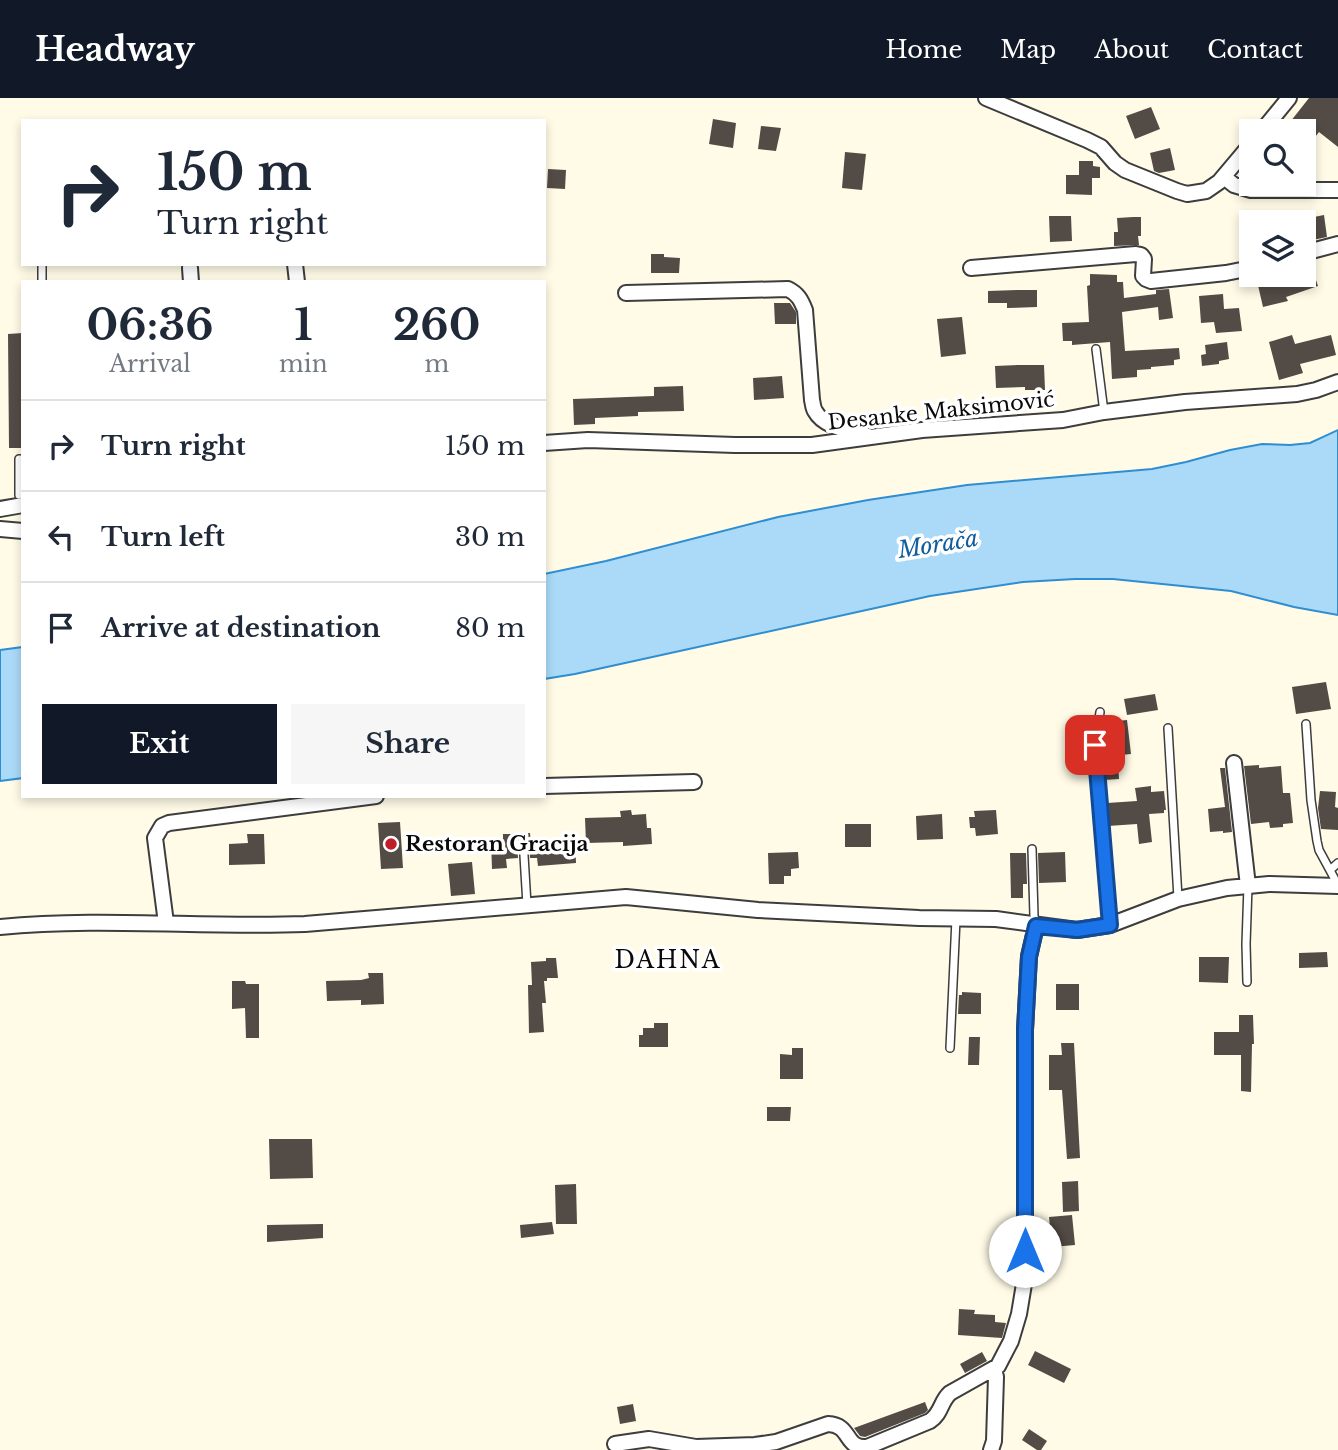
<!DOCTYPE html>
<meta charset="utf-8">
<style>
:root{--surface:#fff;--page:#f6f6f7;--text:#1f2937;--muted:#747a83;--line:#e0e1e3;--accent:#111827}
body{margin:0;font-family:"Libre Baskerville",serif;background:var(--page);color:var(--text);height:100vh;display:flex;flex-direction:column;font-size:26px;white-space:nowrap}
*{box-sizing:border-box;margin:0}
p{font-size:23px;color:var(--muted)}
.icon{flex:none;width:38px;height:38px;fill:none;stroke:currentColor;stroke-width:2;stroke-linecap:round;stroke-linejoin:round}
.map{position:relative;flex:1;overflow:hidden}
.details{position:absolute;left:21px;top:182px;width:525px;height:518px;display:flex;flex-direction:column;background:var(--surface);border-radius:0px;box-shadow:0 4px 10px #0003}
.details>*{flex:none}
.guide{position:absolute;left:21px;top:21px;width:525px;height:147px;border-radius:0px;box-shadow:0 4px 10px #0003;background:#fff;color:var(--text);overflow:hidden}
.tools{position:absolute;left:1239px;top:21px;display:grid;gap:14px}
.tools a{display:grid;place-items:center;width:77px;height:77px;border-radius:0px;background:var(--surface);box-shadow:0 4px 10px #0003;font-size:35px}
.pin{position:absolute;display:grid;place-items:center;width:60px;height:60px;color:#fff;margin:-30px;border-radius:14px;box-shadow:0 4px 10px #0006}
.me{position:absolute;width:77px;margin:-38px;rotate:0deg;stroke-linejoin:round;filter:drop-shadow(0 0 5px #0008)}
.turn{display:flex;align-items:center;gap:24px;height:147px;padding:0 21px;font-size:32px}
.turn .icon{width:91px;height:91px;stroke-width:2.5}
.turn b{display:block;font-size:49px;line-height:60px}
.eta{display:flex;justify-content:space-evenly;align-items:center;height:119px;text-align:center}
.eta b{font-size:42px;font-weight:700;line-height:49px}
.action{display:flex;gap:14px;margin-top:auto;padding:14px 21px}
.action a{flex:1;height:80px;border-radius:0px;background:var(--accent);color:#fff;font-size:28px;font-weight:700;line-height:80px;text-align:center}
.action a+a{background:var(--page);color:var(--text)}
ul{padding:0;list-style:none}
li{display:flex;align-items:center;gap:21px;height:91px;padding:0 21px;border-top:2px solid var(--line)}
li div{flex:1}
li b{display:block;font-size:26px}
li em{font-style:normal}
header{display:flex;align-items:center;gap:42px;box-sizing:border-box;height:98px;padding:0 35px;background:var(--accent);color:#fff}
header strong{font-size:33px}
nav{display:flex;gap:38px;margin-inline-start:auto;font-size:24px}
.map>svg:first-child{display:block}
</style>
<header>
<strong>Headway</strong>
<nav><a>Home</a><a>Map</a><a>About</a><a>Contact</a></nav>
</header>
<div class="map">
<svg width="1338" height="1352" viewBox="0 0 1338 1352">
<rect width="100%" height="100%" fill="#fffbe7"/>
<path fill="#aadaf8" stroke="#2f8ed1" stroke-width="2" d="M1338,332V517L1294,509L1231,493L1113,481H1075L1023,484L930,498L575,576L544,581V476L606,463L778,419L868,402L967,387L1152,371L1186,364L1230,352L1262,346L1290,347L1310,345Z
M23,549V680L0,683V552Z"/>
<path fill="#534b46" d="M1309,0H1338V49L1319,34L1304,53V33H1283Z
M1151,9L1160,31L1135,41L1126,18Z
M713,21L736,25L733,50L709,46Z
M761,28L781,30L776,53L758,51Z
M1170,50L1175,72L1159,75L1154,73L1150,55Z
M845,54L866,56L862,92L842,90Z
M1079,63H1093V68L1100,69V80H1092V97L1066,96V77H1079Z
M548,71L566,72L565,91L547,90Z
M1324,117L1327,139L1308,143L1304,121Z
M1049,118H1071L1072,143L1050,144Z
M1133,119H1141V138H1138L1139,147L1114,148V134H1118L1117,120Z
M651,156H664V159L680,160L679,175H651Z
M1090,176L1117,177V184H1123L1124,200L1156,196V192L1169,191L1173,220L1159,222L1158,209L1122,214L1125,253L1179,250L1180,261L1174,262V267L1151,269V271L1137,272V279L1112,281L1110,244L1072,247V243H1063L1062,225L1089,224L1087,188L1090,187Z
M1314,176L1318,188L1286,199L1288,203L1263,209L1257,183L1281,177L1283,186Z
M1017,192H1037V209L1007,210V205H988V193Z
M1223,196L1224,211L1239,210L1242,233L1216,235L1214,224L1201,225L1199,198Z
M774,205H790L796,214V226H775Z
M962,219L966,256L941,259L937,221Z
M23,235V350H9L8,236Z
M1292,237L1295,246L1331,237L1336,257L1300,266L1303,275L1279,282L1269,244Z
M1227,244L1229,261L1219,263V266L1202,268L1201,257L1206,256L1205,247Z
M1018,267H1044L1045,292H1025V289L996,290L995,268Z
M782,278L784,300L754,302L753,280Z
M683,288L684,313L638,314V318L595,320V326L574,327L573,301L654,298V289Z
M1326,584L1331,611L1296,616L1292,589Z
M1155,596L1158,612L1127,617L1124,601Z
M1127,622L1131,656L1111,658L1107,624Z
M1118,665L1119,681L1104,682L1103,666Z
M1259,667V670L1281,668L1283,695H1290L1293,725L1283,726V729L1270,730L1269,724L1251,726L1244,668Z
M1220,670H1225L1232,734L1223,735V733L1210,734L1208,711L1225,709Z
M1151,688V694L1164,693L1166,712H1164V715L1149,716L1152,744L1139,746L1137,726L1108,728L1107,705L1137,703L1135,690Z
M1320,693L1336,694L1335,709L1338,710V732L1321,731L1318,710Z
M631,712L632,717L646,716L647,730H651L652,746L623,748V744L586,745L585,720L621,719L620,713Z
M996,712L998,736L976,738L975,730H970L969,719H975L974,713Z
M942,716L943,741L917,742L916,718Z
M400,724L403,770L381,771L378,725Z
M845,726H871V749H845Z
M525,735H530L531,745L575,742L576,765L538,768L537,760H530L529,740Z
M247,736H264L265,766L229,767V746L248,745Z
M503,736H520L517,741L518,760L506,761L507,770L492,771L491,743L503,742Z
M798,754L799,770L791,771V778H784V786H769L768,755Z
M1065,754L1066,784L1039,785L1038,755Z
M1010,755H1026L1027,786H1023V800H1011Z
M472,764L475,796L451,798L448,766Z
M1327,854L1328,869L1299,870V855Z
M1199,859H1229L1228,885L1199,884Z
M546,860H556L558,880H547V883H544L546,905H542L544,934L529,935L528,887H532L531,864L546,863Z
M368,875H383L384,906L361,907V902L327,903L326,883L361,882L369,880Z
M232,883H245L246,886H259V940H246L245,910L232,911Z
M1056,886H1079V912H1056Z
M962,894L981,895V916H958L959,897H962Z
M1239,917H1253L1254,946H1252L1251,994L1241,993V957H1214V934H1239Z
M654,925H668V949H639V937H643V930H654Z
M969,939H980L979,967H968Z
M1061,945H1074L1080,1060L1067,1061L1062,992H1049V957H1062Z
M792,950H803V981H780V956L792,957Z
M767,1009H791L790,1023H767Z
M269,1041H312L313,1080L270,1081Z
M1078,1083L1079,1113L1063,1114L1062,1084Z
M576,1086L577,1126H556L555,1087Z
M1072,1117L1075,1147L1052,1149L1049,1119Z
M552,1124L554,1136L521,1140L520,1127Z
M323,1126V1140L267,1144V1127Z
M959,1211L975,1212L974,1216L995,1217V1224L1006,1225L1002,1240L958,1237Z
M1035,1253L1071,1271L1064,1285L1028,1267Z
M982,1254L987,1263L965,1275L960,1266Z
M925,1304L928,1312L925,1315L865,1339L860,1338L854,1330Z
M633,1306L636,1323L620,1326L617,1309Z
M1029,1331L1047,1343L1041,1352H1037L1022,1342Z"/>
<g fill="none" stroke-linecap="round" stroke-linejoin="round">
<defs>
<path id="lane" d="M42,167V184
M1096,251L1104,314
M19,397V361H23
M1100,614L1095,647L1110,826
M1306,626L1311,702L1317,743L1319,752L1338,787
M1168,630L1178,800
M523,741L527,807
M1032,751L1034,818L1036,827
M1330,772L1338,765
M1247,884L1246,846L1248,788
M950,950L956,821"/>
<path id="street" d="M986,0L1087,42L1101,49L1115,65L1125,72L1177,93L1187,96L1206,93L1219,84L1251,46
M1262,33L1289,0
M1224,79L1234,87L1251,92H1338
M1304,155L1338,146
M295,166L297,184
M190,170L191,184
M971,170L1136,156L1141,157L1144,161L1143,178L1146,181L1151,183L1226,175L1251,170
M626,195L788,191C798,196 801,202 805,212L812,302C813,306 813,310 815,313C824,330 852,333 868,338
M544,345L588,342L735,347H812L922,332L1063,322L1104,314L1185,304L1297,296L1316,292L1338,284
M0,411L23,407
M0,431L23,433
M1234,665L1248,788
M544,688L694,684
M166,825L155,740L162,728L169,725L376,698
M0,829C102,819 204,830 305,826L626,799L758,812L919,820L996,821L1077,832L1110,827L1178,801L1227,790L1269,786L1338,788
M615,1346L649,1341L696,1349L755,1347L776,1344L828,1326C852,1327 844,1351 867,1349L930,1323C942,1315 940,1304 950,1295L998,1268L1011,1243L1019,1216L1025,1180V932L1029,858L1036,828
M991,1352L994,1343L996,1279L994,1271"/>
</defs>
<use href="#lane" stroke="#3d3d3d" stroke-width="10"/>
<use href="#street" stroke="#3d3d3d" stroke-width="18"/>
<use href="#lane" stroke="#fff" stroke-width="7"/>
<use href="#street" stroke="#fff" stroke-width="14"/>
</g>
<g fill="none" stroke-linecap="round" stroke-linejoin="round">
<defs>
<path id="route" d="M1025,1153V932L1029,859L1036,828L1077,832L1110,827L1095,647"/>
</defs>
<use href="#route" stroke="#114b97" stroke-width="18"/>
<use href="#route" stroke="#1a73e8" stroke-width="12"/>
</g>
<circle fill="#bd1f24" stroke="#fff" stroke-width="2.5" cx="391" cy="746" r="7"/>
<g text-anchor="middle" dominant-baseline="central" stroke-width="7" stroke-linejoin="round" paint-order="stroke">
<g font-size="21" fill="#0a0a0a" stroke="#fff">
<text transform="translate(941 313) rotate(-6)">Desanke Maksimović</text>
</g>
<g font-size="21" font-weight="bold" fill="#0a0a0a" stroke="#fff" text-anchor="start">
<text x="405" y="746">Restoran Gracija</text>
</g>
<g font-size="23" font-style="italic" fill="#115e9e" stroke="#fff">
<text transform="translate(938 446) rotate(-9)">Morača</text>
</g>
<g font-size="23" letter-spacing="2" fill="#0a0a0a" stroke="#fff">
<text x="668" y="862">DAHNA</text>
</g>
</g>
</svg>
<div class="tools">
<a><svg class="icon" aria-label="search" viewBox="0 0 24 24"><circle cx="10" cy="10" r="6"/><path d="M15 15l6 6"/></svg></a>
<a><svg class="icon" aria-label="layers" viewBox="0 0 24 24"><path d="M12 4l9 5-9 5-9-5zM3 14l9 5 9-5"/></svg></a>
</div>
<div class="pin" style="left:1095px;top:647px;background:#d93025"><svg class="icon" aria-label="arrive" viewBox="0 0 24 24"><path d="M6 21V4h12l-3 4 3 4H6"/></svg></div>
<svg class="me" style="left:1025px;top:1153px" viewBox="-20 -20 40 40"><circle r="19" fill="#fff"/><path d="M0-13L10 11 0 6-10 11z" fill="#1a73e8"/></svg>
<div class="guide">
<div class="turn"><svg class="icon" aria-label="right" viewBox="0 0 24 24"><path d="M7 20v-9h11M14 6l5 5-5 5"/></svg><div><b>150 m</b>Turn right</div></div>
</div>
<section class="details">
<div class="eta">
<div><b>06:36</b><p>Arrival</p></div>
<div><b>1</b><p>min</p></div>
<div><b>260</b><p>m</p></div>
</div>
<ul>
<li><svg class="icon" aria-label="right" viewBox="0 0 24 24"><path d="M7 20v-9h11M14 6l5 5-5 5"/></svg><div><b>Turn right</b></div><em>150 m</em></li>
<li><svg class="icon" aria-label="left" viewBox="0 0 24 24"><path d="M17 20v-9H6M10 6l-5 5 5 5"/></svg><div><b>Turn left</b></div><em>30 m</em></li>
<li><svg class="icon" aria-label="arrive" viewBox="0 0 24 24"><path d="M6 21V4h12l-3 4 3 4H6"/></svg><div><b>Arrive at destination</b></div><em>80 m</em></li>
</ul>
<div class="action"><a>Exit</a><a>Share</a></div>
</section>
</div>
